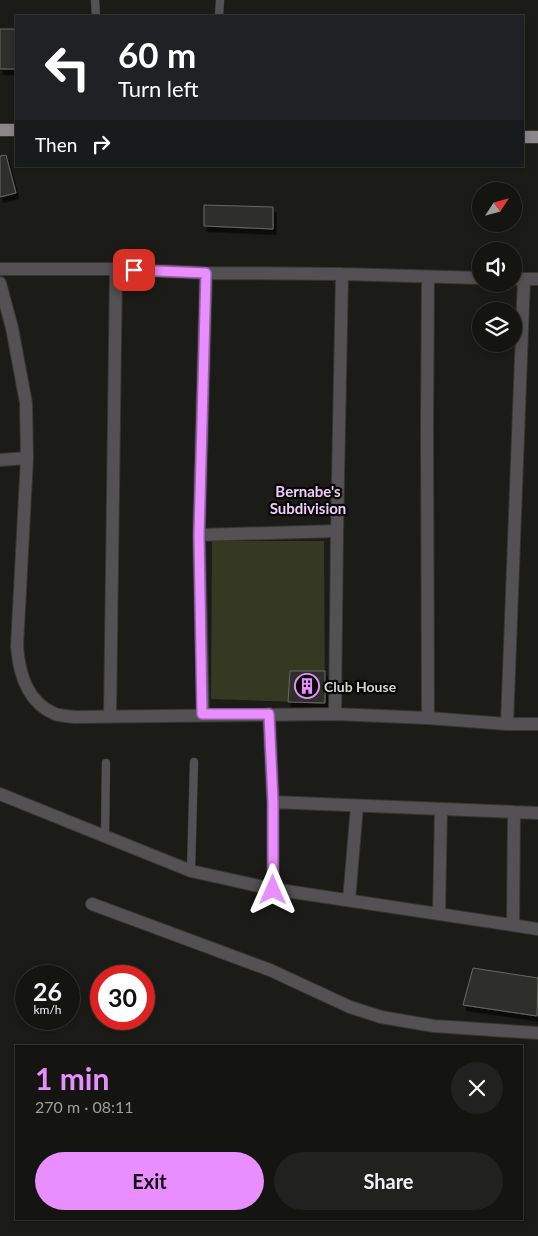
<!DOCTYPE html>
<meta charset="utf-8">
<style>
:root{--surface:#141511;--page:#21221f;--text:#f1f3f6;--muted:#9d9f9f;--line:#333431;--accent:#e88eff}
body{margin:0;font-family:Lato,sans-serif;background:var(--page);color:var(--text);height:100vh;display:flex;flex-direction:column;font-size:19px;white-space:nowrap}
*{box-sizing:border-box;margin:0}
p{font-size:16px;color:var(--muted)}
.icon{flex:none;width:28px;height:28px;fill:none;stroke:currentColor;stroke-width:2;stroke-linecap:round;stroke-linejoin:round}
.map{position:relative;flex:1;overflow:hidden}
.sheet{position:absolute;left:15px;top:1045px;width:508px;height:175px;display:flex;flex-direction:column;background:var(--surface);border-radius:0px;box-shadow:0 2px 8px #0003,0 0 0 1px var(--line)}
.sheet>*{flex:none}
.top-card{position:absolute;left:15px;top:15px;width:509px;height:152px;border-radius:0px;box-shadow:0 2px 8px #0003,0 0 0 1px var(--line);background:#202124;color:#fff;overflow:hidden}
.needle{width:32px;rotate:54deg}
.buttons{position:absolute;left:472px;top:182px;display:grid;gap:10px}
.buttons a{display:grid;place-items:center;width:50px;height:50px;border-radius:50%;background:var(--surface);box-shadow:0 2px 8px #0003,0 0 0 1px var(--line);font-size:25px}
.speed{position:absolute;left:15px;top:965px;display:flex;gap:10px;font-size:25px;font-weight:700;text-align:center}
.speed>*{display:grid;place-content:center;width:65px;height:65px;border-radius:50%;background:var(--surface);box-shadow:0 2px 8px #0003,0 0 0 1px var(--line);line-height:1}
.speed small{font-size:12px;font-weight:400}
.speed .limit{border:8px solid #d22;background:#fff;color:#111}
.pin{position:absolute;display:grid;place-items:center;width:42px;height:42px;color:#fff;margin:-21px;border-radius:10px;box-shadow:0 2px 8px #0006}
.me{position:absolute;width:55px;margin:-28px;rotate:0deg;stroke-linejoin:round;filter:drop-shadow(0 0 4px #0008)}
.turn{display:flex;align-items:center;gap:18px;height:105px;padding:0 20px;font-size:22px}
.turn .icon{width:65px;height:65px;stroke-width:2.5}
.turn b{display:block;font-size:35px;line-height:42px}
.then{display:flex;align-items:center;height:48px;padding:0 20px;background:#0003;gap:10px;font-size:19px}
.round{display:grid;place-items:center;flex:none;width:52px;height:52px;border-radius:26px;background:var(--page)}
.overview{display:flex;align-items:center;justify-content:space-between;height:85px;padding:0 20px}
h1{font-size:30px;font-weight:700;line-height:38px;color:var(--accent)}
.action{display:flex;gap:10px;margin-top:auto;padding:10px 20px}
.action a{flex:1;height:58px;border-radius:30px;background:var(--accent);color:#111;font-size:20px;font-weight:700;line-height:58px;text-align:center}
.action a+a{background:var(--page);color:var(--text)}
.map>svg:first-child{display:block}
</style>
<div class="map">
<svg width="538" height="1236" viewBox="0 0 538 1236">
<defs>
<filter id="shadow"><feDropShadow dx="3" dy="5.5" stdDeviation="0" flood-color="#0009"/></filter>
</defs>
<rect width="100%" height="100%" fill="#1b1c17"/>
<path fill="#363921" d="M212,541H324L325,703L211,699Z"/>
<path fill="#2e2f2a" stroke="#686963" filter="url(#shadow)" d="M0,29H16V69H0Z
M6,155L16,193L0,197V156Z
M204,205L273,207V229L204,226Z
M290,671H325V703L288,702Z
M473,968L538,978L537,1016L463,1005Z"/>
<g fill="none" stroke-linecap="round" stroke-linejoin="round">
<defs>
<path id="lane" d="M95,0L96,16
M219,16L220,0
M105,837L106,763
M191,871L194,762"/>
<path id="street" d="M0,269H116L206,273L342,274L481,278
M428,277L427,426L428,718
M514,279H538
M0,283L12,328L26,403L27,458L17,646C19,674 27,702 55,714C61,716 69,716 75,717L335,714L428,718L507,724H538
M0,460L27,458
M199,535L337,531
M203,714L199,535L206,273
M269,714L273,802V889
M335,714L337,531L342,274
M110,717L116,269
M507,724L524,279
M0,794L191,871L273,889L538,929
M273,802L538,813
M349,900L357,806
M92,904L270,970L350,1007L381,1017L434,1026L538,1033
M439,914L441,809
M513,925L514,812"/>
<path id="primary" d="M0,130H16
M522,137H538"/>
</defs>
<use href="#lane" stroke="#353631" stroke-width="9"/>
<use href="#street" stroke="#353631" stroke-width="14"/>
<use href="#primary" stroke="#353631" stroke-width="14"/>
<use href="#lane" stroke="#535153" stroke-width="8"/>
<use href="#street" stroke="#535153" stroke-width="12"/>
<use href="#primary" stroke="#8b878b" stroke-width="12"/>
</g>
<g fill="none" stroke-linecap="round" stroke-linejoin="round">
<defs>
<path id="route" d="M134,270L206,273L199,535L202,714H269L273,802V890"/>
</defs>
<use href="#route" stroke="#975ca6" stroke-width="12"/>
<use href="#route" stroke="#e88eff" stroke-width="9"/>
</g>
<defs>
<symbol id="building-ring" viewBox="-11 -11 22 22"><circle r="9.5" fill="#060605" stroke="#e88eff" stroke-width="1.5"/><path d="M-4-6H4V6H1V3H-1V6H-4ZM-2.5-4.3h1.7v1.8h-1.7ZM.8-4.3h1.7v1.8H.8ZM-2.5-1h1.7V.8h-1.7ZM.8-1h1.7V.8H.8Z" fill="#e88eff"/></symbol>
</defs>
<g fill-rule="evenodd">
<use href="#building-ring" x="293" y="672" width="28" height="28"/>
</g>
<g text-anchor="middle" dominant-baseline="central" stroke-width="4.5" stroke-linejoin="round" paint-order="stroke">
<g font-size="14" font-weight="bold" fill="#d5d6d2" stroke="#060605" text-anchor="start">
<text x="324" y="686">Club House</text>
</g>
<g font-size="15" font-weight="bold" fill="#f2cafc" stroke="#060605">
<text x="308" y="491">Bernabe's<tspan x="308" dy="17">Subdivision</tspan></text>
</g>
</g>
</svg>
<div class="buttons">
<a><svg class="needle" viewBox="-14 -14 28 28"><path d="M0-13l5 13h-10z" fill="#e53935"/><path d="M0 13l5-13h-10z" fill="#9d9f9f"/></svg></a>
<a><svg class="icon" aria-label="sound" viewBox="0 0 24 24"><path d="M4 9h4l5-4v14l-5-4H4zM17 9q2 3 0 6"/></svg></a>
<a><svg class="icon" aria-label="layers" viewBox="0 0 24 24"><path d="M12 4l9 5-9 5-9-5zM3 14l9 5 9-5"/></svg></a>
</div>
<div class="speed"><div>26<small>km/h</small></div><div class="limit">30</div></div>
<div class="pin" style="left:134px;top:270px;background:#d93025"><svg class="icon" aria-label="arrive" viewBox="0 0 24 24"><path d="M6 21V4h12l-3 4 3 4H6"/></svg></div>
<svg class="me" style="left:273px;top:890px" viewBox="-20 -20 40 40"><path d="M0-17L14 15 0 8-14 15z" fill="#e88eff" stroke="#fff" stroke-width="4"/></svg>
<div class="top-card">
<div class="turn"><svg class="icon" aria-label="left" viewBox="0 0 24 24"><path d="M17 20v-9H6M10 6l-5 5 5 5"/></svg><div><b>60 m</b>Turn left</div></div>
<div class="then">Then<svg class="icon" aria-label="right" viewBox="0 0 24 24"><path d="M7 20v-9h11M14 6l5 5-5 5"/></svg></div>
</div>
<section class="sheet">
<div class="overview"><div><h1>1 min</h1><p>270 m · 08:11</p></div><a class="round"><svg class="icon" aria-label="close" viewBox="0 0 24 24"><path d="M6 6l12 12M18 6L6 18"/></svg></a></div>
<div class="action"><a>Exit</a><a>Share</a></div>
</section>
</div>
